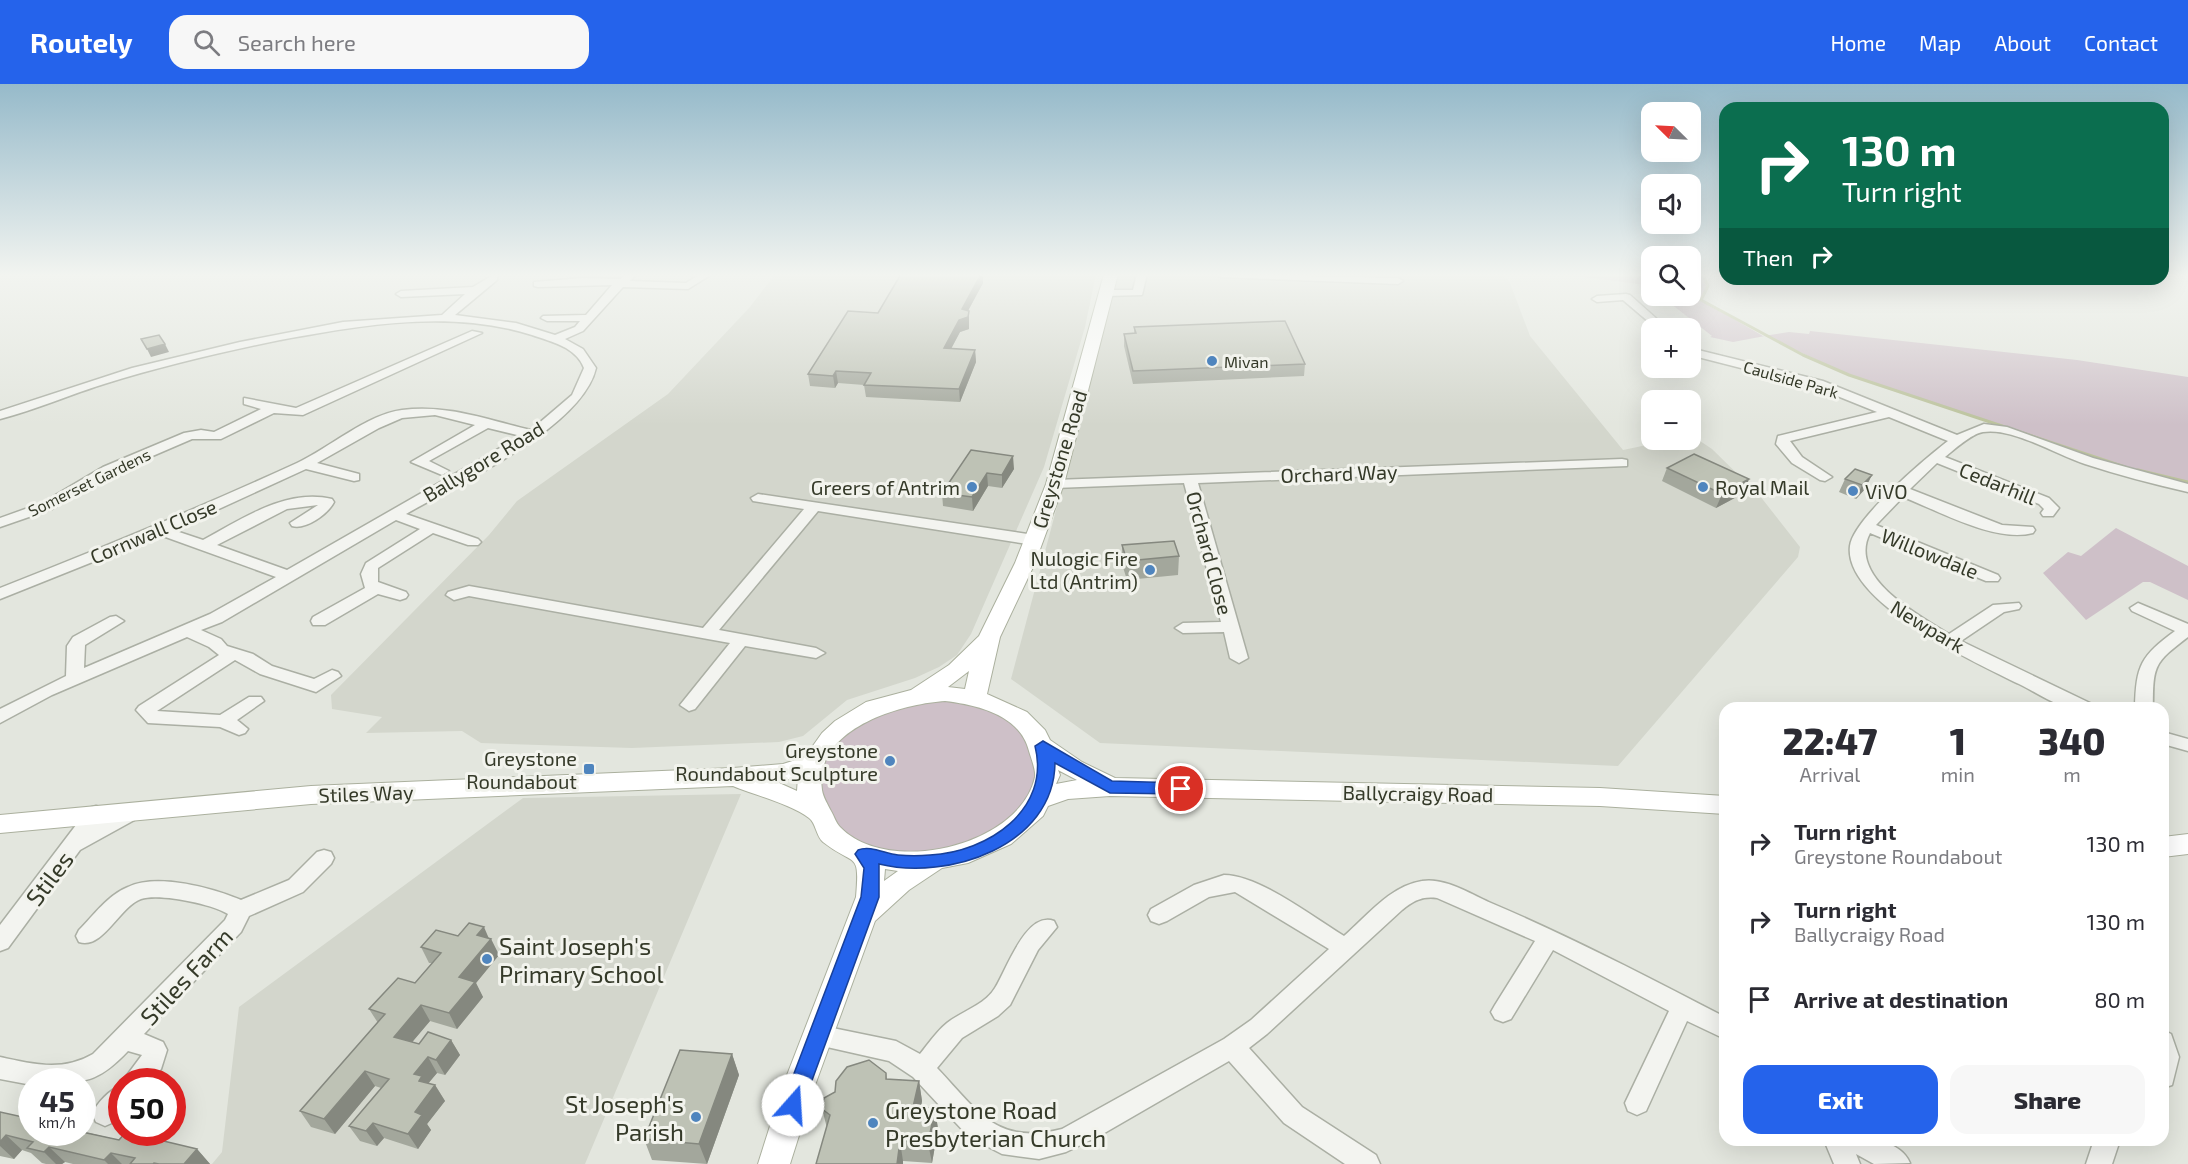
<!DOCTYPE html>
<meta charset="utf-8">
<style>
:root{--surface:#fff;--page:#f7f7f7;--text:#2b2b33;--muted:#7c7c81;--accent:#2563eb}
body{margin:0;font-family:"Exo 2",sans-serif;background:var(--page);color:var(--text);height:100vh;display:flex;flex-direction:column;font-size:22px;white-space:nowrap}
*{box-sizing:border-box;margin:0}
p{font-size:20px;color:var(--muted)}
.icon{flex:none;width:33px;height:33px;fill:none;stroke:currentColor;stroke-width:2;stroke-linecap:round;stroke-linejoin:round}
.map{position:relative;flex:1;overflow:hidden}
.panel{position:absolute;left:1719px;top:618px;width:450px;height:444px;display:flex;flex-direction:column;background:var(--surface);border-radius:18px;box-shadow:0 6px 24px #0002}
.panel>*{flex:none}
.banner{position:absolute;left:1719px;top:18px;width:450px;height:183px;border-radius:18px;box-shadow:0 6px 24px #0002;background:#0b6e4f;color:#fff;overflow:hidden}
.needle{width:39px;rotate:294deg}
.fabs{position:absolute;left:1641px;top:18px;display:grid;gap:12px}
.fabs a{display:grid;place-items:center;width:60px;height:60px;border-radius:12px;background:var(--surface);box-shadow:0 6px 24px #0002;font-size:30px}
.speed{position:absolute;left:18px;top:984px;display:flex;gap:12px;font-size:30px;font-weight:700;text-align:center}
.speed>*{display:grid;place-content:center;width:78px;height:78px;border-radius:50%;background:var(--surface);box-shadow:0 6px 24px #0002;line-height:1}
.speed small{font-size:15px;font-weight:400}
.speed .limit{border:9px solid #d22;background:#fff;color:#111}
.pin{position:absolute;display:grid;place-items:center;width:51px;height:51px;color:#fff;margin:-26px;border:3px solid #fff;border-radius:50%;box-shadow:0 2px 6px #0007}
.me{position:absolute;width:66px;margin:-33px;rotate:19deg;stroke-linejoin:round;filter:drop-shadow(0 0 4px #0008)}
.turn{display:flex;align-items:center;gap:21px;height:126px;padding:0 24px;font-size:27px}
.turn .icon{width:78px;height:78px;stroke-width:2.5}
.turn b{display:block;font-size:42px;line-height:51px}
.then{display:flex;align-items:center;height:57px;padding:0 24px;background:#0003;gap:12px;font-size:22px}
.eta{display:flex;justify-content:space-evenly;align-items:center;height:102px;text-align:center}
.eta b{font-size:36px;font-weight:800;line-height:42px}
.cta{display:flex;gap:12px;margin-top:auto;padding:12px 24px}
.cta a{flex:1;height:69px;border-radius:18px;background:var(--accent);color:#fff;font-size:24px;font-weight:800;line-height:69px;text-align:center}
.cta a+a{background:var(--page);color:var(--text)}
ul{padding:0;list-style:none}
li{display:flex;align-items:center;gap:18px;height:78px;padding:0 24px}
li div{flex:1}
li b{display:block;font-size:22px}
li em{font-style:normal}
header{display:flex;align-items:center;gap:36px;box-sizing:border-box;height:84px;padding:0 30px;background:var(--accent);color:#fff}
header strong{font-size:28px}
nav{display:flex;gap:33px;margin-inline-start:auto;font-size:21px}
.search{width:420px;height:54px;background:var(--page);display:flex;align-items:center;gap:15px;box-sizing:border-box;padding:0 21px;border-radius:18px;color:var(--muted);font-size:22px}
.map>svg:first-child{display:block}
</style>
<header>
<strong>Routely</strong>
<div class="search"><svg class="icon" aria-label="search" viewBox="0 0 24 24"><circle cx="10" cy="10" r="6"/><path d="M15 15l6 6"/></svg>Search here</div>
<nav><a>Home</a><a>Map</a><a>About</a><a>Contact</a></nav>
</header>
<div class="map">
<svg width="2188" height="1080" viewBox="0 0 2188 1080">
<rect width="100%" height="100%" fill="#e3e6de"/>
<path fill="#d3d6cc" d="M775,190H1096L1085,243L1044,383L971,550L957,571L939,583L915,594L847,616L803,652L779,658L632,664L481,659L462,647L366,649L382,633L332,625L331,611L489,451L517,417L668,310L750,223Z
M1119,190H1502L1510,199L1530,252L1623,366L1671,356H1690L1691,351L1712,365L1760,412L1800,463L1798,473L1618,682L1100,659L1011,595Z
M741,710L585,1080H212L222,1068L239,923L523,714Z"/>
<path fill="#cec0c8" d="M1559,190H1651V204L1647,201Z
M1691,190H1703L1708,202L1701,216L1763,252L1789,248L1809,250L1810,247L2077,276L2188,293V398L2132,386L1843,288L1765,252L1733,258L1710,253L1712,252L1661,212H1690Z
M2116,444L2188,482V516L2150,498H2143L2086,536L2043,489L2068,468L2081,472Z
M936,615C994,620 1060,645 1028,716C1017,739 993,749 970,756C956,761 938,771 923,771C858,773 777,722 838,656C848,646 861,635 874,629C893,622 916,620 936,615Z"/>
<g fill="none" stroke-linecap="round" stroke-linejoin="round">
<path stroke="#bbc29c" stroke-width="3" d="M1703,190L1708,202L1701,216L1803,271L1849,291L2125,383
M2138,386L2188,398"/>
<defs>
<path id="minor" d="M626,190H637L630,197L686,199L700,190H712L688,205L623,203L583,247L565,255L583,265L596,284C582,344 458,400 406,430L478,455L481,458L478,461H468L433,449L378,484V498L406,508L408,511L406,514L400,516L378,510L325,541H313L311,537L313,533L365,504L361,490L366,479L420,445L396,436L222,538L201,546L221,555L227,562L253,570L272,582L314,595L332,586L338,588L341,592L316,608L260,590L235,576L157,627L220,631L249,613H261L264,617L237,636L248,645L245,649L239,651L220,643L148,639L136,626L139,622L219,571L209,563L187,553L52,611L0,639V625L66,592L67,562L73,553L110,533L116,532L124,537L85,561L84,584L210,530L276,493L160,451L0,515V504C100,465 199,424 297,379C329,364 368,330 402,326C447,320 488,336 531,346L572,311L584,284C576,263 552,258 532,251C450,225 363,241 280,256C221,268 162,282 104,300C69,311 35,326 0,335V327L132,284L240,258L343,238L442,231L465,210L401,213L396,210L401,207L473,203L493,191L497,192V196L455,231L516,239L555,251L575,243L580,237H547L541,234L543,232L586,231L612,201L538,203L534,202V198L583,194L620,195ZM435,331L475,341L411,378L442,391L449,387L429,377L488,344L521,352L287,486L217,461L287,425L318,421L290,439L292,442C306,446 328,430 334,418L332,415C286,404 242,435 203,456L173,446L306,385L354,397L359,396V390L317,379L379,344L402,334Z
M1137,190H1147L1142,211L1107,212L1102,209L1107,206H1133Z
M1216,190L1398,194L1403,197L1398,200L1221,193Z
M1626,210L1630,211L1667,244H1656L1623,216L1597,218L1592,215L1597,212Z
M472,247L482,249L303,331L274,329L221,355H192L113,389L52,425L0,443V434L42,419L103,383L184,349L201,346L214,348L261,325L244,320V314L296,324Z
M1690,264L1823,297L1957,351L1984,340L2007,343L2093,374L2188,400V408C2153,400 2119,391 2085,380C2057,371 2012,343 1983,348C1971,350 1955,365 1945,373L2049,414L2059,424L2053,432H2043L2041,429L2044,425L2039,420L1937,379L1910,405L2002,441L2033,443L2035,446L2033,449C1995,459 1939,427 1903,413L1876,441L1998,491L2000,494L1998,497H1986L1870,449C1847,493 1918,531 1949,550L1993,521L2019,519L2021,522L2019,525L2004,528L1961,557L2092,620L2095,624C2088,624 2079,625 2072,624C2055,622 2034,607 2019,600C1976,579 1843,518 1850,462C1853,435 1926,374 1948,357L1889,333L1790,357L1802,373L1832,393L1825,397L1820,396L1792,379L1776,360L1778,352L1877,328L1815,303L1690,271Z
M1622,375L1627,376V382L1198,399L1248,574L1239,579L1230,574L1224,548L1183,549L1175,544L1183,539L1221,538L1184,399L1055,404L1048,400L1055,396Z
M758,410L1034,451L1042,456L1034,461L818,427L719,546L816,564L825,569L816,574L745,562L695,625L689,627L680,621L730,559L469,512L454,516L446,511L448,508L469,502L703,544L804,425L753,417L751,414Z
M2138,519L2188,540V553C2154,579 2153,581 2153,624H2135C2136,581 2141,572 2175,547L2132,527L2130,524Z
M2163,648L2188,655V667L2163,660Z
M96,722L103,724L106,729L101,737L131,722L138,724L141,729L138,734L80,766L8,864L0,867V841L89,724Z
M324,766L331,768L334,774L331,780L303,808L249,832L241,848L144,950L163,958L167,966L161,985L150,998H122L142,971L128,967C93,1004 79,998 32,998V1001L0,995V973C33,980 62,988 93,970L225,836L228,830C212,820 159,809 141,815C119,823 103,866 79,858L76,852L79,846C94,831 108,811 128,803C158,789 212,804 241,816L289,796L317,768Z
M1224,791C1259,791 1313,833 1344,852C1367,832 1390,802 1422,797C1444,793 1471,810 1491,819C1571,853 1648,893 1725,933V955L1687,937L1646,1027L1637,1031L1628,1027L1625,1019L1669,927L1553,866L1511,935L1503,938L1495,935L1491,928L1495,921L1535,857L1437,814C1422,812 1413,817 1402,826L1267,950L1249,964L1302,1023L1376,1071L1380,1080H1345L1284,1039L1229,977L1101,1051L1066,1068L1039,1075L1002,1070L969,1053L913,993L889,977L818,961L810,958L806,951L810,944L818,941L896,957L920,970C928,960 937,947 947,939C962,927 985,921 995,904C1007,885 1026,827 1054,837L1057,843L1038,866L1010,921L998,932L962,954L937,984C978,1027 996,1062 1062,1045L1224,955L1251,936L1329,865L1235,808L1209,813L1167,837L1159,840L1151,837L1148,831L1151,825L1194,801Z
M2163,946L2171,950L2179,973L2172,1001L2163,1004Z
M122,1001V1030L114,1038L105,1042L96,1038L92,1030C98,1018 109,1006 122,1001Z
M1824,1056C1851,1056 1897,1049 1910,1079L1874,1080L1856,1070L1860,1080H1834Z
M2094,1056H2120L2112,1080H2086Z"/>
<path id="major" d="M1104,190H1118L1064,400L1035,479L1000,553L987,610L1027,628L1045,646L1050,656L1082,678L1115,694L1600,704L1725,712V730L1600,722L1110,712L1068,715L1048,722L1043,732L1011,760L968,779L942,784L909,806L875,837L814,1004L790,1080H758L782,1004L856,813C860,766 855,783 823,758C816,752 816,739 809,734C791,720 754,711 733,702L311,720L0,749V731L311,702L733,684L783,680L805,673L822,649L835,637L866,618L911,606L949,581L979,552L1015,479L1046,400ZM969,587L965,605L948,603ZM945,617C978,621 1020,631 1029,667C1031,674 1036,686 1035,693C1020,762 888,793 840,743C836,739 834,732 831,727C828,721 823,713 822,706C813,645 900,620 945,617ZM1058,686L1077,696L1056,700L1060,691ZM798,693L797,707L777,698ZM885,785L898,787L884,797Z
M2188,750V770L2163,773V753Z"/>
</defs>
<use href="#minor" stroke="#abafa4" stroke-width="3"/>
<use href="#major" stroke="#abb09e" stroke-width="2"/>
<use href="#minor" fill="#f3f4f0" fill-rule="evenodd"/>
<use href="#major" fill="#fff" fill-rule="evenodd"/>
</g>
<path fill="#a3a79c" d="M901,190H983V199L968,227L969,239V245L960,248L951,265L975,266L976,278L960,318L866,313L864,301L838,299L835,304L810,302L808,290L878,229Z
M1134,243L1305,280L1304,292L1133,300L1124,262V250L1134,249Z
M971,366L1014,385L1002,404L988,402L973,427L943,422L942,409Z
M1667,384L1744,409L1716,424L1662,397Z
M1855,385L1865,405L1856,415L1839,408L1845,395Z
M1122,461L1179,472L1178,491L1127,496L1122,480Z
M458,852L491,855L499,871L476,899L483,913L457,945L430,937L412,958L419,960L451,956L460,971L445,991L437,989L428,999L435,1001L445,1017L427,1040L431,1046L418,1065L384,1054L377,1062L360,1057L349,1042L381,1004L375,1002L335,1050L311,1043L300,1027L378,939L369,925L415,899L432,879H429L421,863Z
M732,970L739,991L707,1080L652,1076L644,1055Z
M886,989L887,995L919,997L922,1017L921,1023L935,1025L938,1045L932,1079L903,1077V1080H816L827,1044L822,1025Z
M0,1028L119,1056L197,1065L210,1080H73L65,1078L62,1080H46L42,1079L31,1069L22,1066L14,1075L0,1072Z"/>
<path fill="#85887f" d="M981,190H983V199L964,234L969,227V245L960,248L945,276L944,264L962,225Z
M165,260L169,268L151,273L147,265Z
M975,266L976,278L960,318L959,305Z
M836,287L838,299L835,304L833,292Z
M1013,372L1014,385L1002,404V391Z
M987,389L988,402L973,427L972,413Z
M1872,391L1865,405L1856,415L1862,401Z
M1749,395L1744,409L1716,424L1722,410Z
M484,843L490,857L491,855L499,871L476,899L483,913L457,945L449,929L459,893L477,851Z
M421,921L430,937L403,969L394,953Z
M451,956L460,971L445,991L436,976Z
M732,970L739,991L707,1080L699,1060Z
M428,973L437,989L427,1001H435L445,1017L427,1040L431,1046L418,1065L408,1050L414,990Z
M365,987L375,1002L335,1050L324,1035Z
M919,997L922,1017L917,1043L913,1023Z
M935,1025L938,1045L932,1079L928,1059Z
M373,1039L384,1054L377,1062L366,1047Z
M6,1051L22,1066L14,1075L0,1062V1058Z
M900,1057L903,1077V1080H897Z
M49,1063L65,1078L62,1080H56L44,1068Z
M197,1065L210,1080H184Z
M111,1069L122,1080H108L104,1076Z"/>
<path fill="#bec2b5" stroke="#85887f" stroke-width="1.5" d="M901,190H981L962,225L969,227L968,233L959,236L944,264L975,266L959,305L864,301L871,289L836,287L833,292L808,290L848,227L878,229Z
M1285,237L1305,280L1133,287L1124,250L1136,249L1134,243Z
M159,251L165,260L147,265L141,255Z
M971,366L1013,372L1002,391L987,389L972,413L942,409Z
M1694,370L1749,395L1722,410L1667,384Z
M1855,385L1872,391L1862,401L1845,395Z
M1174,457L1179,472L1127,477L1122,461Z
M469,839L484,843L477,851L491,855L459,893L475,898L449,929L421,921L394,953L419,960L428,948L451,956L436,976L428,973L414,990L422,992L419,997L435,1001L415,1028L422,1031L408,1050L373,1039L366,1047L349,1042L389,995L365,987L324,1035L300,1027L385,930L369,925L398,894L415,899L441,869L421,863L436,846L458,852Z
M680,966L732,970L699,1060L644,1055Z
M869,976L886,989V995L919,997L913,1023L935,1025L928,1059L900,1057L897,1080H816L830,1031L822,1025L824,1014L835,1008L836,997L847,983Z
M0,1028L32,1035V1048H82L119,1056L126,1048L197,1065L184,1080H159L154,1079L153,1080H130L135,1074L111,1069L104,1076L49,1063L44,1068L27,1064L33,1058L6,1051L0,1058Z"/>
<linearGradient id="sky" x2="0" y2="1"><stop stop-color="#96baca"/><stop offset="0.56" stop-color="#f2f4f0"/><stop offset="1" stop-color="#f2f4f0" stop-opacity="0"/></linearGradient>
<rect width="2188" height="341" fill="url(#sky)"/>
<path fill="#2563eb" stroke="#184099" stroke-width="1.5" d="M1043,657L1112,697L1181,699L1189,705L1181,710L1110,709L1055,679C1054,762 948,797 879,780V813L803,1021L800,1028L793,1031L785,1028L782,1021L861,813L864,784L855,770L858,766C871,761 885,770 898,771C908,772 920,772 930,771C988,768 1051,726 1035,662Z"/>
<g fill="#4f85be" stroke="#f2f3ed" stroke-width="2">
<circle cx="1212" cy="277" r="6"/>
<circle cx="972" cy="403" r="6"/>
<circle cx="1703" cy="403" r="6"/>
<circle cx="1853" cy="407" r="6"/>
<circle cx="1150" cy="486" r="6"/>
<circle cx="890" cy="677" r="6"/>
<rect x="583" y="679" width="12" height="12" rx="3"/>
<circle cx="487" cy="875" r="6"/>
<circle cx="696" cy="1033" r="6"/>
<circle cx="873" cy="1039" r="6"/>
</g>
<g text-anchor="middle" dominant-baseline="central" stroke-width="6" stroke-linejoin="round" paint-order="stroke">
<g font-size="16" fill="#353a29" stroke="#f2f3ed" text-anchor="start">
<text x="1224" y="277">Mivan</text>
</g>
<g font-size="16" fill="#353a29" stroke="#f2f3ed">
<text transform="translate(1791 295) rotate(16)">Caulside Park</text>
<text transform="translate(89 398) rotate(-26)">Somerset Gardens</text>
</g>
<g font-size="20" fill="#353a29" stroke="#f2f3ed">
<text transform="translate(1059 375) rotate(-73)">Greystone Road</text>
<text transform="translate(483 377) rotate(-31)">Ballygore Road</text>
<text transform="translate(1339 389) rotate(-2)">Orchard Way</text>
<text transform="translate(1998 399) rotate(22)">Cedarhill</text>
<text transform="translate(153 447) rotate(-23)">Cornwall Close</text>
<text transform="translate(1210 469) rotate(75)">Orchard Close</text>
<text transform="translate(1930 469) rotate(22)">Willowdale</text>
<text transform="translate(1928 542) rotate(31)">Newpark</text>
<text transform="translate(366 709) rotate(-2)">Stiles Way</text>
<text transform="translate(1418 709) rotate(1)">Ballycraigy Road</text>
</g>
<g font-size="20" fill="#353a29" stroke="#f2f3ed" text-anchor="end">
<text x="960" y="403">Greers of Antrim</text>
<text x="1715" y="403" text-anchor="start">Royal Mail</text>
<text x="1865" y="407" text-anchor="start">ViVO</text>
<text x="1138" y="474">Nulogic Fire<tspan x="1138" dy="23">Ltd (Antrim)</tspan></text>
<text x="878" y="666">Greystone<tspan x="878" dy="23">Roundabout Sculpture</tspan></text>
<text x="577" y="674">Greystone<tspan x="577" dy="23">Roundabout</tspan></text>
</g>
<g font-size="24" fill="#353a29" stroke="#f2f3ed">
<text transform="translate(49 794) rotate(-53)">Stiles</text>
<text transform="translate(186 892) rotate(-47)">Stiles Farm</text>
</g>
<g font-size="24" fill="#353a29" stroke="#f2f3ed" text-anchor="start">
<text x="499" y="861">Saint Joseph's<tspan x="499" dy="28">Primary School</tspan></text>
<text x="684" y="1019" text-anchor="end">St Joseph's<tspan x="684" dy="28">Parish</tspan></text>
<text x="885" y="1025">Greystone Road<tspan x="885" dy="28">Presbyterian Church</tspan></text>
</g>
</g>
</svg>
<div class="fabs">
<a><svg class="needle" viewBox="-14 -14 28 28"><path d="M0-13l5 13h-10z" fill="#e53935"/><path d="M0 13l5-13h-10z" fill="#7c7c81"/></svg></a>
<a><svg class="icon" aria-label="sound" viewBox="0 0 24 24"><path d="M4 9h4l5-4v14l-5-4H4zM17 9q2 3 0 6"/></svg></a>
<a><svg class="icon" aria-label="search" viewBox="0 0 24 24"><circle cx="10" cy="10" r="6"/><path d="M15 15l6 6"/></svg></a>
<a>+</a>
<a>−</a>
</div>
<div class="speed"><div>45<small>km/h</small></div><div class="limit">50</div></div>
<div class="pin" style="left:1181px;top:705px;background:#d93025"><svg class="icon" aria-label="arrive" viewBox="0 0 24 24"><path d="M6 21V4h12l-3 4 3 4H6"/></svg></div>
<svg class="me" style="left:793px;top:1021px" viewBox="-20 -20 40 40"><circle r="19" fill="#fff"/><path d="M0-13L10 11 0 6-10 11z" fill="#2563eb"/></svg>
<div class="banner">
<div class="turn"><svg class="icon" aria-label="right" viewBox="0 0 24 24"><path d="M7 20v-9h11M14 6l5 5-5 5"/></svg><div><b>130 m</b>Turn right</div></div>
<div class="then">Then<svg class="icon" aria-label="right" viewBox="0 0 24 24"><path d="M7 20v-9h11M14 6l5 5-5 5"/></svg></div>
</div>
<section class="panel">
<div class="eta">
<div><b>22:47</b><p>Arrival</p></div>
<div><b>1</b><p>min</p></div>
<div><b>340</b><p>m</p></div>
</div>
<ul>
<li><svg class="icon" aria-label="right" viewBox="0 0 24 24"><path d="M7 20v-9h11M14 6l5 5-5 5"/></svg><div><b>Turn right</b><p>Greystone Roundabout</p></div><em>130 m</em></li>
<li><svg class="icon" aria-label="right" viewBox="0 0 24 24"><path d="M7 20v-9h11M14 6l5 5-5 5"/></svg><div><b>Turn right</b><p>Ballycraigy Road</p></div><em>130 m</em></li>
<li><svg class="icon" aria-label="arrive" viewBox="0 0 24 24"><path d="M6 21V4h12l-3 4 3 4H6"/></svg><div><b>Arrive at destination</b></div><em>80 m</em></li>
</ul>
<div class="cta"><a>Exit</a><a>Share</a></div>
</section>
</div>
